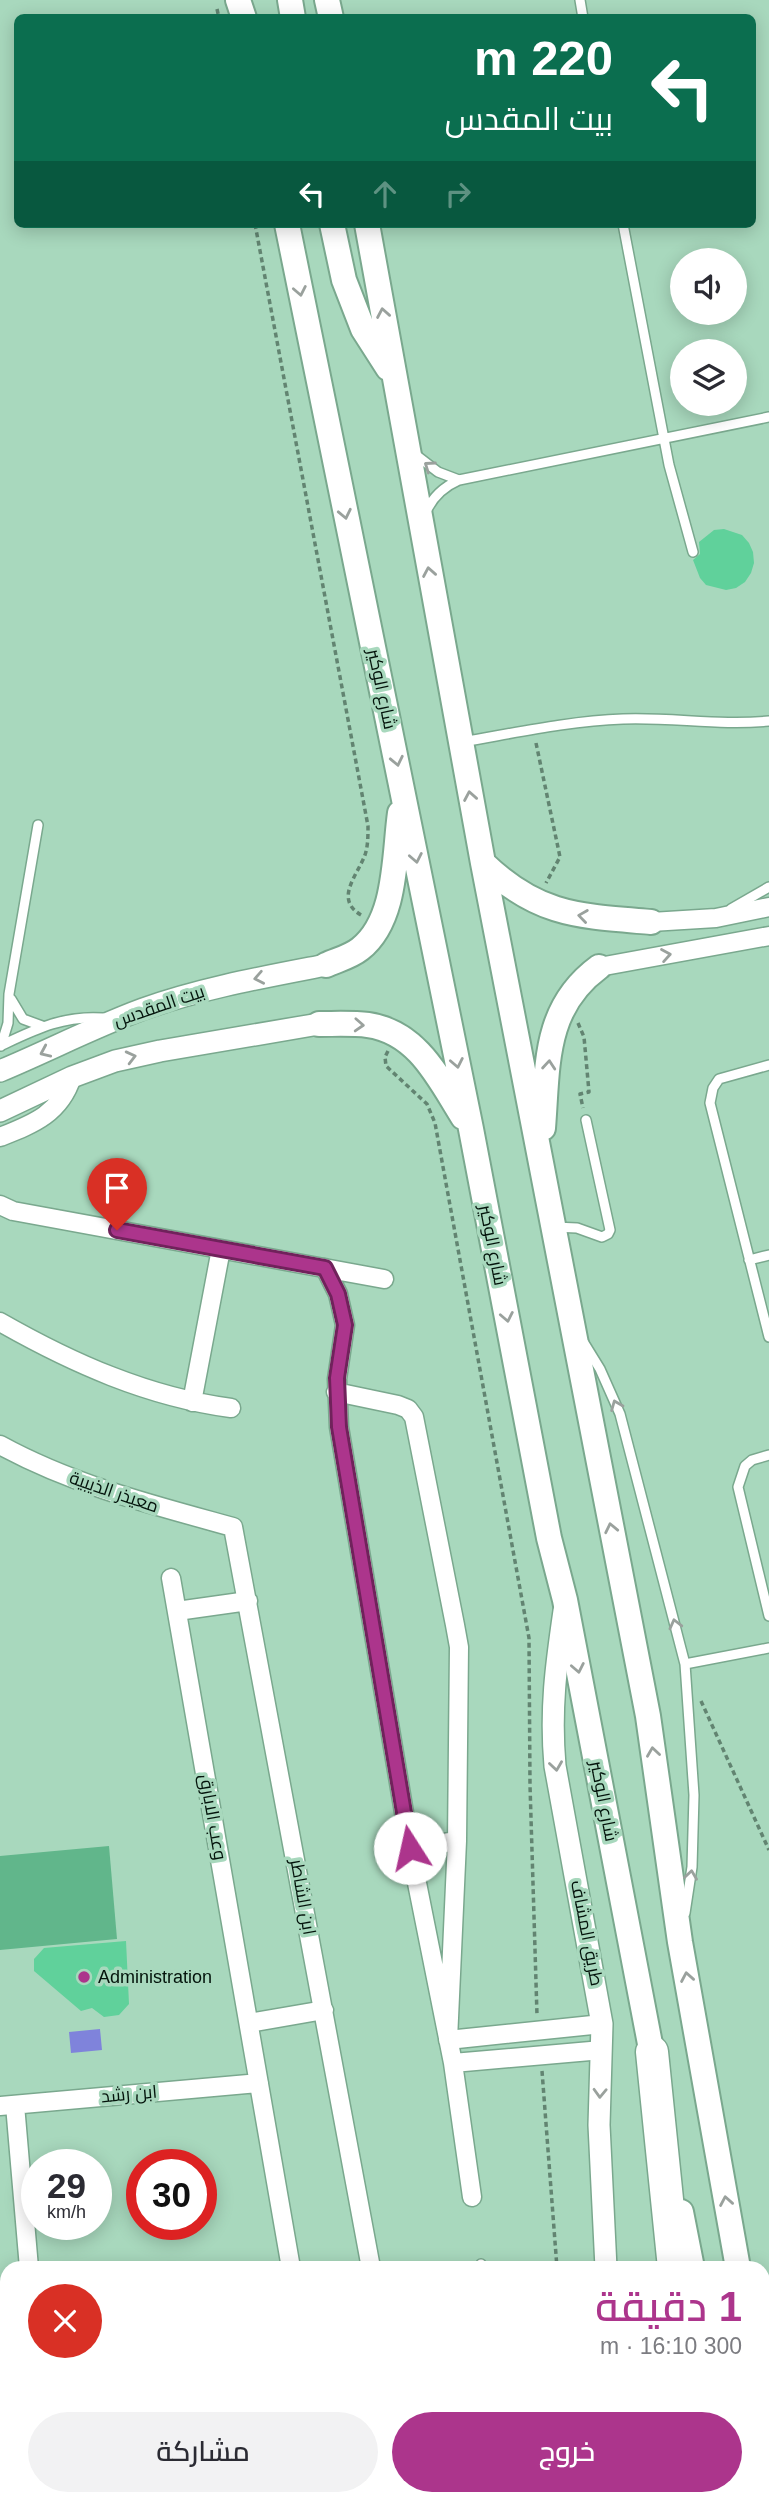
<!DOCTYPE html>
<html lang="ar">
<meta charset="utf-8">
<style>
:root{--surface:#fff;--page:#f2f2f3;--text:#2b2b33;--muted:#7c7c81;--accent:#ac358c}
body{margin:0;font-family:Arial,Cairo,sans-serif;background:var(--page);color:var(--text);direction:rtl;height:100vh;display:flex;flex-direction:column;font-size:26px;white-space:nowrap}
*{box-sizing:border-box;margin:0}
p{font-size:23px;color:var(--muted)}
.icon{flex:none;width:38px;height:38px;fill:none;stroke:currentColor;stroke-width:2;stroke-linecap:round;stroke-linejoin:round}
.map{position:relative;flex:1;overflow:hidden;direction:ltr}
.side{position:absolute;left:0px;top:2261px;width:770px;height:245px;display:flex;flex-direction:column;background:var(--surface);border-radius:21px 21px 0 0;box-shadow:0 4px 18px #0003;direction:rtl}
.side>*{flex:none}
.guide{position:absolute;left:14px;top:14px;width:742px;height:214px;border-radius:10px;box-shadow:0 4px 18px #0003;direction:rtl;background:#0b6e4f;color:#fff;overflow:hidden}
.fabs{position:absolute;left:670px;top:248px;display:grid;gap:14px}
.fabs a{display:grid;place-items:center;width:77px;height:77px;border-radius:50%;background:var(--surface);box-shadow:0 4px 18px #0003;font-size:35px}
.speed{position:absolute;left:21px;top:2149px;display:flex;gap:14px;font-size:35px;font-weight:700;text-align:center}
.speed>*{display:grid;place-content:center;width:91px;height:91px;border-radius:50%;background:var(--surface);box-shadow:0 4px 18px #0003;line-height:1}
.speed small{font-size:18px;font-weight:400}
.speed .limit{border:10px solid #d22;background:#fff;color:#111}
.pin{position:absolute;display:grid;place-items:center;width:60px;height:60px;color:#fff;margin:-72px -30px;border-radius:50% 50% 50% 0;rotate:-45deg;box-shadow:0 0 7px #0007}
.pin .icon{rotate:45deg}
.me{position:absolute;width:77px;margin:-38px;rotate:350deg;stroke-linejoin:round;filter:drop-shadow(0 0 5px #0008)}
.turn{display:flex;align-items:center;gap:24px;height:147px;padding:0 28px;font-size:32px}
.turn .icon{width:91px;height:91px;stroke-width:2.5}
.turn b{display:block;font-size:49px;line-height:60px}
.lanes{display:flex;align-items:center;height:66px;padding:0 28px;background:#0003;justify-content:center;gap:35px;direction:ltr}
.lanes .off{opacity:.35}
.round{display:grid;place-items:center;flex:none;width:74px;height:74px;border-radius:37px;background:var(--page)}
.summary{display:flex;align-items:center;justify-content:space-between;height:119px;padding:0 28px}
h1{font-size:42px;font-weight:600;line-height:52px;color:var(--accent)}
.action{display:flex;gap:14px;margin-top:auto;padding:14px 28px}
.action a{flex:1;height:80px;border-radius:42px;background:var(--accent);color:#fff;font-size:28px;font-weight:600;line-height:80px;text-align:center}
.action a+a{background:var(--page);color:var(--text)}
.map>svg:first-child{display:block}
</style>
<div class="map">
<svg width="769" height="2506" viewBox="0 0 769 2506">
<rect width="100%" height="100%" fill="#a8d8bd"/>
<path fill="#61b68b" d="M109,1846L117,1939L0,1950V1856Z"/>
<path fill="#7f83db" d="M100,2029L102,2050L71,2053L69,2032Z"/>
<path fill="#60d19b" d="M724,529L742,535L749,543L753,552L754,563L751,573L745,582L736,588L726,590L706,585L700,578L693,560L700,554L699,542L714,530Z
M126,1941L129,2004L119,2015L104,2017L92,2008L81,2011L34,1971V1959L44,1948Z"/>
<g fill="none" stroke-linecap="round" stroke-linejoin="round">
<defs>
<path id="service" d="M580,0L583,18
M623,224L669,465L693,552
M416,455L438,472L459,480
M425,514C432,497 443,487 459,480L769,417
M462,742C515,733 569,721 623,719C672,717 720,726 769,721
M731,909L769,887
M11,999L23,1019L42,1026
M0,1046C34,1030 63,1015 103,1018
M1,1046L8,1023L9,994L38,825
M769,1065L719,1079L713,1088L710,1103L769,1337
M554,1227L577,1228L602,1237L608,1234L610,1230L586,1120
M749,1260L769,1255
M584,1343L600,1369L620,1414L685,1664L694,1795L692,1867L685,1913
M769,1455L752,1460L745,1466L738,1487L769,1616
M685,1664L769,1648
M481,2264V2268
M519,2506L521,2499"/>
<path id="minor" d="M651,922L716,918L769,907
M599,967L769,936
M0,1137C33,1124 60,1114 72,1077
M0,1205L13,1211L384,1279
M325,1268L338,1294L345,1325L337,1379L339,1427L410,1848L453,2063L472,2197
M0,1322C72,1363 148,1397 231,1408
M336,1392L398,1405L408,1409L414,1417L455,1625L459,1647L457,1841L448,2040L602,2024
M192,1402L221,1249
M0,1445C73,1485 153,1505 233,1527L371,2268
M171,1578L291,2268
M177,1611L248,1601
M410,1848L457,1841
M249,2023L324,2010
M453,2063L602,2050
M15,2105L29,2268
M0,2106L259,2083
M0,2342L7,2341
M0,2468H7
M36,2499V2506
M58,2499V2506
M412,2499L414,2506"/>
<path id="tertiary" d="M0,1071C48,1051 94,1027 143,1009C202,988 264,977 326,965
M0,1111L72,1077L115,1061L160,1051L319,1024
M564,1611C556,1666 550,1710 555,1766L602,2024L599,2125L606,2268
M619,2506L620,2499"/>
<path id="secondary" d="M238,0L244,18
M290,0L293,18
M327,0L331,18
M287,224L471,1129L549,1538L565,1600L655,2070
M332,224L344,280L363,329L388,368
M367,224L483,863L648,1716L680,1942L738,2268
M483,863C538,916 579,916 651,922
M326,965C337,960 350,957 360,949C397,920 394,856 400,813
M319,1024C335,1024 352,1023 368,1025C418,1032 439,1079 463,1117
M543,1128C548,1066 543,1008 599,967
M681,2212L692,2268
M763,2408L769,2443
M733,2499L734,2506"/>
<path id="motorway" d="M652,2052L674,2268
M763,2379L769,2398
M697,2499L698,2506"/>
</defs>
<use href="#service" stroke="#7aa88e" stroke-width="12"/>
<use href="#minor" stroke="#7aa88e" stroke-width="21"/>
<use href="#tertiary" stroke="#7aa88e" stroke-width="24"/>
<use href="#secondary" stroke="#7aa88e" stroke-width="28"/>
<use href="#motorway" stroke="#7aa88e" stroke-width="35"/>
<path stroke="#628471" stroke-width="3.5" stroke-dasharray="5 3.5" stroke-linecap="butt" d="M217,9L219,18
M255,224L368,826C368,836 368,846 365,855C357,876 334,899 361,915
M536,743L560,857L546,883
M578,1023L584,1037L589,1092L580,1094L583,1108
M388,1051L385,1057L386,1066L427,1104L435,1123L529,1638L530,1785L537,2015
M701,1701L769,1850
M542,2071L557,2268
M574,2499V2506"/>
<use href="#service" stroke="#fff" stroke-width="9"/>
<use href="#minor" stroke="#fff" stroke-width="18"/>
<use href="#tertiary" stroke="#fff" stroke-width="21"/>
<use href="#secondary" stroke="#fff" stroke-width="24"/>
<use href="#motorway" stroke="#fff" stroke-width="32"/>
</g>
<defs><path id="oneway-chevron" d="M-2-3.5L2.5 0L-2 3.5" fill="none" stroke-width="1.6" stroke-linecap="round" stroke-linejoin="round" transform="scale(1.75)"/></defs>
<g stroke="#9aa19d">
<use href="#oneway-chevron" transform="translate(300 291) rotate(79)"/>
<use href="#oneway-chevron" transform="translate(383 313) rotate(-100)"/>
<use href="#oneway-chevron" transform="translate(429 466) rotate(-145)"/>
<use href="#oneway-chevron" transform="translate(345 514) rotate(78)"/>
<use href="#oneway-chevron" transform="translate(429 572) rotate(-100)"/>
<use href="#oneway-chevron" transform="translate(397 761) rotate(78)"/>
<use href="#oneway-chevron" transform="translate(470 796) rotate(-100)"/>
<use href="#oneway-chevron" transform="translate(416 858) rotate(79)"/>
<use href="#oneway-chevron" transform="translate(583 916) rotate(-172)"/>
<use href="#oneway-chevron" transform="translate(666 955) rotate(-10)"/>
<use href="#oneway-chevron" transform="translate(259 978) rotate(169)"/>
<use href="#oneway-chevron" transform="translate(359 1025) rotate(3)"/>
<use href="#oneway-chevron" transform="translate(45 1052) rotate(156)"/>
<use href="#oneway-chevron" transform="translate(131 1057) rotate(-14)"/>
<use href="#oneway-chevron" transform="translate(457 1063) rotate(79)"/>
<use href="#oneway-chevron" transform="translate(549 1065) rotate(-85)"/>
<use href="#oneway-chevron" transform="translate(507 1317) rotate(79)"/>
<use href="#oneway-chevron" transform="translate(616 1405) rotate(-112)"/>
<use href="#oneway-chevron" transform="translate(611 1528) rotate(-102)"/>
<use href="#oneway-chevron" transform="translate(675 1624) rotate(-104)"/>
<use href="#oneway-chevron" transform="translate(578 1668) rotate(79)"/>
<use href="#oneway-chevron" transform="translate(653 1752) rotate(-98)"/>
<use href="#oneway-chevron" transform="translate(556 1766) rotate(82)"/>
<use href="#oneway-chevron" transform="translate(691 1875) rotate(-82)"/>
<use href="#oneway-chevron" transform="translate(687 1977) rotate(-100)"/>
<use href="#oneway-chevron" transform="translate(600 2093) rotate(92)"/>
<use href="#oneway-chevron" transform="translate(726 2201) rotate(-100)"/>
</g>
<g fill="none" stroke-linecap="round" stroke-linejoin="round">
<defs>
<path id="route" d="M117,1230L325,1268L338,1294L345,1325L337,1378L339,1427L410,1848"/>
</defs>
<use href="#route" stroke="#70225b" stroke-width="18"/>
<use href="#route" stroke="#ac358c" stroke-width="12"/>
</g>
<circle fill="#ac358c" stroke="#a8d8bd" stroke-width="2.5" cx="84" cy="1977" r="7"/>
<g text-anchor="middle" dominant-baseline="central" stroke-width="7" stroke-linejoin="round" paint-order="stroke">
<g font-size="18" fill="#03130b" stroke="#a8d8bd">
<text transform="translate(382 689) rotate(78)">شارع الوكير</text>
<text transform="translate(159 1006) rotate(-19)">بيت المقدس</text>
<text transform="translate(493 1245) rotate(79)">شارع الوكير</text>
<text transform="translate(114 1492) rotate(19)">معيذر الذيبية</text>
<text transform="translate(604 1801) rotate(79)">شارع الوكير</text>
<text transform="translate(213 1817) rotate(80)">وعب الابارق</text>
<text transform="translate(303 1897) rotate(80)">ابن الشاطر</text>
<text transform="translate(587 1933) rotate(79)">طريق المشاف</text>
<text transform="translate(129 2094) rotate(-5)">ابن رشد</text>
</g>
<g font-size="18" fill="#03130b" stroke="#a8d8bd" text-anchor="start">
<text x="98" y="1977">Administration</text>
</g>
</g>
</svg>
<div class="fabs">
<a><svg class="icon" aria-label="sound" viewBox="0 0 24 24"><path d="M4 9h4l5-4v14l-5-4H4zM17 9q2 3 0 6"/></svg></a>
<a><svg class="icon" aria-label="layers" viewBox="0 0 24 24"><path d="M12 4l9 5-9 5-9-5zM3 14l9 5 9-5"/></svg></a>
</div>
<div class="speed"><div>29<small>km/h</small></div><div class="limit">30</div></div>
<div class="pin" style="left:117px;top:1230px;background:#d93025"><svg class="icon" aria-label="arrive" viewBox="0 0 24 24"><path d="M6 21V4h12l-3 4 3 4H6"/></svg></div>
<svg class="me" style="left:410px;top:1848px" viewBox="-20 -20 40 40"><circle r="19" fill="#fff"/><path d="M0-13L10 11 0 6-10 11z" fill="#ac358c"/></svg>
<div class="guide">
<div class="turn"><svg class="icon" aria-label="left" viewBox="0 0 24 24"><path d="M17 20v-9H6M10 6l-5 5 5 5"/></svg><div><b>220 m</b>بيت المقدس</div></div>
<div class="lanes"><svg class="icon" aria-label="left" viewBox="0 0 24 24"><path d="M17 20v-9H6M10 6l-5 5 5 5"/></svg><svg class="icon off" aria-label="ahead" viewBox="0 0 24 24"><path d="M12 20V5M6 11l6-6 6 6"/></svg><svg class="icon off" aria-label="right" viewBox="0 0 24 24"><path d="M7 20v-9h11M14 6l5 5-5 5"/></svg></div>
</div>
<section class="side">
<div class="summary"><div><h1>1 دقيقة</h1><p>300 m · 16:10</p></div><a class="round" style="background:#d93025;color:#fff"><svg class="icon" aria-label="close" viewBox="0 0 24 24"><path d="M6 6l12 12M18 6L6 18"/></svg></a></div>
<div class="action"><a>خروج</a><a>مشاركة</a></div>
</section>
</div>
